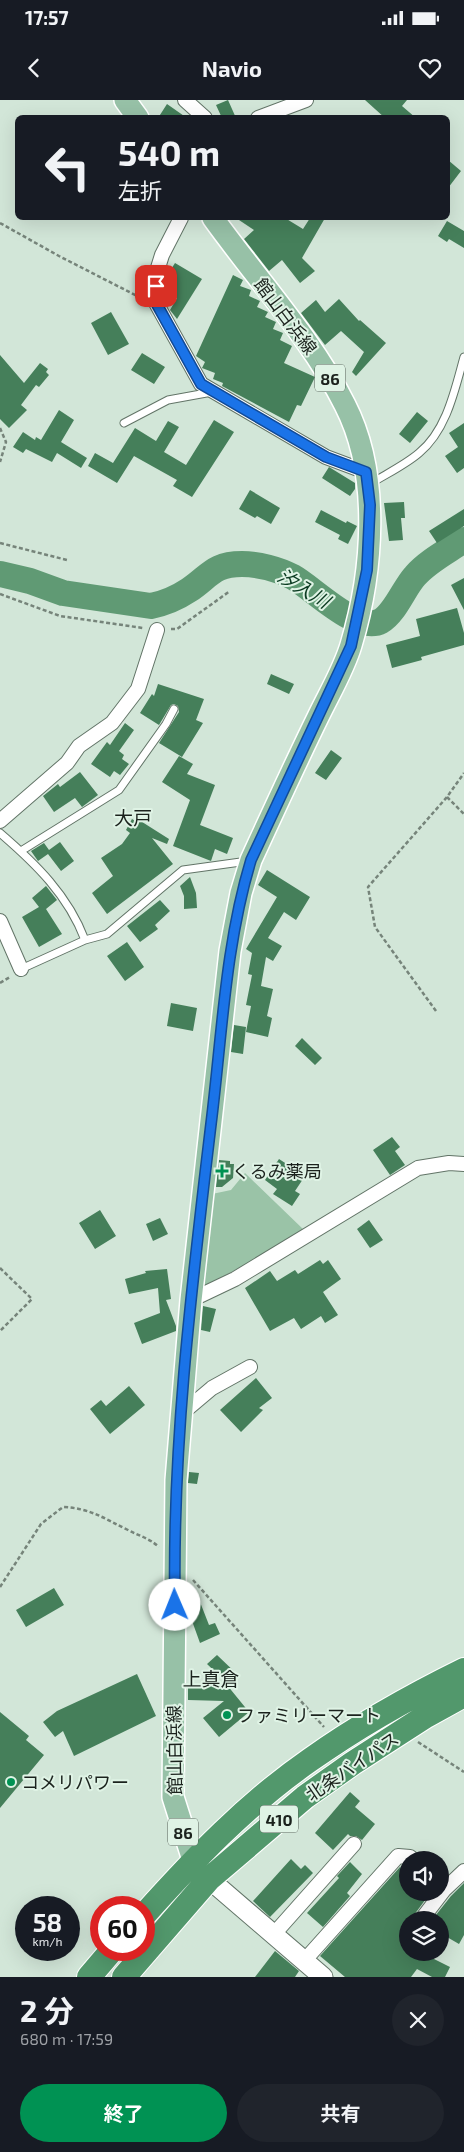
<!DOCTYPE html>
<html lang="ja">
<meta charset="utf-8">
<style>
:root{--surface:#171b24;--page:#20242c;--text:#f1f3f6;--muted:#9ea1a6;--accent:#009253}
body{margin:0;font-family:"Exo 2","Noto Sans JP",sans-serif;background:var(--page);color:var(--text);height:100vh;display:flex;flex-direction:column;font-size:19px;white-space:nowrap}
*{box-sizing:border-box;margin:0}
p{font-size:16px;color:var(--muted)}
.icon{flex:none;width:28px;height:28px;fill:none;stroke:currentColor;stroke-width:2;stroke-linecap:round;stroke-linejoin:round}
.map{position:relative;height:1877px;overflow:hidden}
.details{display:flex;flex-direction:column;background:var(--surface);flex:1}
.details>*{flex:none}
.hud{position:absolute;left:15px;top:15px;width:435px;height:105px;border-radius:8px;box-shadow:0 5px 20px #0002;background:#171b24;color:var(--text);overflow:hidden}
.controls{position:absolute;left:399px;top:1751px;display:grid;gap:10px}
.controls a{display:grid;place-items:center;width:50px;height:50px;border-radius:50%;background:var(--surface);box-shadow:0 5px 20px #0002;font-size:25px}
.speed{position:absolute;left:15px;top:1796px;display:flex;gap:10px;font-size:25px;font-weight:700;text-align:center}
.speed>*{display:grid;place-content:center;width:65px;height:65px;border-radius:50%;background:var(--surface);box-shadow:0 5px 20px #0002;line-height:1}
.speed small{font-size:12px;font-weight:400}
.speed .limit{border:8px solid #d22;background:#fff;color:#111}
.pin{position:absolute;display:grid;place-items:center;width:42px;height:42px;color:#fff;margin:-21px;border-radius:10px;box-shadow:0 2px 8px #0006}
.me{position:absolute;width:55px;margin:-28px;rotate:359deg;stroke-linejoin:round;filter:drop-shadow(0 0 4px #0008)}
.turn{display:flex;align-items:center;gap:18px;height:105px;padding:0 20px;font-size:22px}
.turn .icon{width:65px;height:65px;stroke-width:2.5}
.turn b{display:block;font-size:35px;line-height:42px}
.round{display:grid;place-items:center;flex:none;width:52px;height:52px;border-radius:26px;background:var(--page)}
.head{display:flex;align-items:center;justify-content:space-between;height:85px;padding:0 20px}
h1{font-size:30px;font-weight:700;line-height:38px}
.button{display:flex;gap:10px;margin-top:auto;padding:10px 20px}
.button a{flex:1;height:58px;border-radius:30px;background:var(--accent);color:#fff;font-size:20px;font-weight:700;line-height:58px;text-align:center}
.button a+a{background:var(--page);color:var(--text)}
.status{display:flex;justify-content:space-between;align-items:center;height:35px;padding:0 25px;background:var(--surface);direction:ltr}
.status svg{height:14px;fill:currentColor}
header{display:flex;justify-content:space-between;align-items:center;height:65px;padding:0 20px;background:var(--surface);font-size:22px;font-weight:700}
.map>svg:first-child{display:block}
</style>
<div class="status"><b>17:57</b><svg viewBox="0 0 49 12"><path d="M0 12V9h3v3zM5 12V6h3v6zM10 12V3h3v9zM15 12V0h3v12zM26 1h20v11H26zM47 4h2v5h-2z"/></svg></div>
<header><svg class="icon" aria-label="back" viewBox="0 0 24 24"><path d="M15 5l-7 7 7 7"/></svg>Navio<svg class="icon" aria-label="heart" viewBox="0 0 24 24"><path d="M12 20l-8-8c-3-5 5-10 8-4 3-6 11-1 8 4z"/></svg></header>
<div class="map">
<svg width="464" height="1877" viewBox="0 0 464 1877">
<rect width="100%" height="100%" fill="#d2e6d8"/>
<path fill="#9ac3a7" d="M245,1073L304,1130L270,1152L202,1187L212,1094L231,1090Z"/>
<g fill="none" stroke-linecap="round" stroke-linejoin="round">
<path stroke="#609a74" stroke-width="26" d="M0,474L30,481L63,493L151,506C166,503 177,498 189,490C210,476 213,464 242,464C258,464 278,469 293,477C313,488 357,534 381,521C395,513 404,488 415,476C428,461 448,451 464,440"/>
</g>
<path fill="#457f5a" d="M228,0L236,18H222L216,5Z
M365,0H407L402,6L416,18H385Z
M167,4L187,18H158Z
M448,60L461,71L448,88Z
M236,118H285L303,129L310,118H325L302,158L315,171L300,183L282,160L269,171L244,139L254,130Z
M447,121L464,131V148L449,139L447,142L438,136Z
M175,163L202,179L177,219L170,210L177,198L165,190V179Z
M233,175L243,180L240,186L251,190L249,196L260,201L257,207L268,212L265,217L276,222L273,229L283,233L280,240L292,246L284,263L315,277L301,306L297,305L289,322L222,286L223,283L213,279L215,273L202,268L205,262L196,256Z
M339,199L359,221L360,220L386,243L356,276L352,272L364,252L341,231L325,245L301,213L316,200L325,212Z
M111,212L129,244L108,255L91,223Z
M142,253L165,267L154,284L131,270Z
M0,255L24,283L40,263L48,269L46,272L49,275L39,287L36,285L21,305L27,310L9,328L0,319Z
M59,310L74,320L61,342L87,358L81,368L57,353L52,362L26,349L23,353L13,347L23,332L35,340L36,337L41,340Z
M417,312L428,321L410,343L399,334Z
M214,320L234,332L192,397L173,386L177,380L134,356L117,383L88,366L95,353L113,363L135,328L156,341L168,321L179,327L164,352L186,365Z
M464,323V368L457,373L445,356L458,347L449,333Z
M329,367L355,383V389L350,396L322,378Z
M250,390L280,408L271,424L257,416L255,418L239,409Z
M404,402L405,418H401L403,440L389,441L384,403Z
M464,409V426L437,443L429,431Z
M321,410L346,423L347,421L357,426L348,444L338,439L340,435L315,422Z
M464,478V510L451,485Z
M457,508L464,533V545L421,557L422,560L392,568L386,545L420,536L416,519Z
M271,574L294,584L289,594L267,584Z
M158,584L204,599L196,620L203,623L182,657L159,643L179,612L178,606L174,604L171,605L159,625L140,613L152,594L154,596Z
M125,623L134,630L119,651L124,655L122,659L129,664L120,675L114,671L110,677L91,664L107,642L110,645Z
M331,650L342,658L326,680L315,673Z
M179,656L193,664L187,674L215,685L200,725L233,738L227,754L215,749L211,761L173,746L190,700L162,682Z
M80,672L98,695L82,707L75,698L54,712L43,696L58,684L60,687Z
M132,719L137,722L139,720L169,739L167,744L152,738L173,764L107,814L92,793L113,776L101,758L122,744L130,733L126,730Z
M60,742L74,761L61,771L48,754L38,761L31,751L44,743L49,750Z
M267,770L310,797L296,820L284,812L268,838L282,846L273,861L266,857L261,886L273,889L267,916L272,918L268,937L246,932L251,906L246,905L252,875L248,874L252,853L246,849L277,797L258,785Z
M190,777L196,793L197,808L184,809V796L180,786Z
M46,786L57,800L46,809L62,834L39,847L22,817L39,807L32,798Z
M160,800L170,811L155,825L158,829L140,842L127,826Z
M127,842L144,867L125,881L107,856Z
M171,903L197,908L193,931L167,926Z
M234,925L246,927L243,954L231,952Z
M302,938L322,958L315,965L295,946Z
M392,1037L400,1047L395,1051L405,1065L390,1075L373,1050Z
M279,1059L305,1076L295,1091L300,1094L292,1106L273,1094L277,1089L265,1080Z
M219,1060L230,1061V1064H234L233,1078L222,1087H216Z
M100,1110L116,1136L95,1149L79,1123Z
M160,1118L168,1134L153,1141L146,1124Z
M369,1120L383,1140L370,1148L357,1129Z
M320,1160L323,1164L328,1160L341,1179L323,1192L338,1215L325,1223L321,1216L301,1229L294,1218L270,1231L245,1188L270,1171L277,1181L295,1170L298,1174Z
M167,1169L171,1199L166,1200L176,1226V1231L142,1244L134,1223L160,1213L158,1188L129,1194L125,1179L146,1173L145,1171Z
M203,1206L216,1209L210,1232L201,1230Z
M256,1278L272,1298L259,1308L263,1310L241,1332L220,1310Z
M129,1286L145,1305L110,1334L90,1309L101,1300L106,1306Z
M189,1372L199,1373L197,1384L188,1383Z
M54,1488L64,1505L26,1527L16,1510Z
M200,1502L209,1525L215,1523L220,1534L200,1543L187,1507Z
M217,1555L238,1575L229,1585L207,1564Z
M137,1574L156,1616L74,1656L63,1631L55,1637L43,1622L57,1611Z
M188,1585H227L249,1612L219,1637L203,1618L224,1601L188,1600Z
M0,1612L29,1636L26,1640L44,1655L0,1708Z
M350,1692L360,1701L355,1707L375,1724L362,1740L356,1736H350L348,1734L333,1750L315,1733Z
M291,1759L301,1769L305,1765L313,1773L270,1817L253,1801Z
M350,1762L362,1774L347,1793L350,1796L323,1827L307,1813L339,1778L337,1776Z
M400,1767L408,1774V1792H431L414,1815L412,1820H408V1852H432L430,1857L450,1867L445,1877H432L417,1869L411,1877H345L320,1856Z
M464,1783V1835L459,1844L440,1833V1820H432L451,1796Z
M275,1851L299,1871L295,1877H255Z"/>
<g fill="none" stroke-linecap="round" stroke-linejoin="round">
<defs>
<path id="lane" d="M124,323L168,300L212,292
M370,384C386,374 405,365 419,353C447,330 455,289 464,257
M0,733C36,764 68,795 85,840
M21,751L119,690L166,624L174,609
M21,869L85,840L107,834L183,770L248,761"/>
<path id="street" d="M185,0L205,18
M258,18L306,0
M181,118L162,155L157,171L155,201L201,284L326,357L366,372
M0,721L67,663L79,646L112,623L138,589L157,530
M0,821L21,869
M191,1200L235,1179L418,1068L449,1063L464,1064
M180,1315L212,1288L250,1267
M421,1820L444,1790L464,1771
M274,1834L354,1744
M304,1861L398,1756L410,1757L413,1760"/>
<path id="secondary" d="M209,1779L323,1877"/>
<path id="primary" d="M125,0L138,18
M203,1773L193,1760L173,1697L176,1380L191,1200L230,851L241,793L251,760C273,712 295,664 318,617C329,594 344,569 351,545C373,472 381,375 345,305C312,239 256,178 213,118"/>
<path id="highway" d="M144,1815C194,1759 248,1703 310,1660C358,1626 411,1596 464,1570
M89,1877L112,1850
M124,1877L209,1779L305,1697L353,1663L426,1616L464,1595"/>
</defs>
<use href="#lane" stroke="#627467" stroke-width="9"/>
<use href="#street" stroke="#627467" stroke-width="16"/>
<use href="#secondary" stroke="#627467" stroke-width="21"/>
<use href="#primary" stroke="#fff" stroke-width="24"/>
<use href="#highway" stroke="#fff" stroke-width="26"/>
<path stroke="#76847a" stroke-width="2.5" stroke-dasharray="4 2.5" stroke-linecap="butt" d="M0,123L59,156L141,198
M0,328L6,342L0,362
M0,443L67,460
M0,494L60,516L143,528
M171,529H177L230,491
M447,697L464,714
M0,883L10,877
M436,911L375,827L368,787L447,697L464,673
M0,1168L32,1199L0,1231
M193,1480L324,1627
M0,1487L41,1424L63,1407C90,1408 105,1419 128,1430C139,1436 149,1438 159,1447
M418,1642L464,1672"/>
<use href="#lane" stroke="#fff" stroke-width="7"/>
<use href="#street" stroke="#fff" stroke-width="14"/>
<use href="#secondary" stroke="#fff" stroke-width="19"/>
<use href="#primary" stroke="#97c1a7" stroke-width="21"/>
<use href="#highway" stroke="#52986c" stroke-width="24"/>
</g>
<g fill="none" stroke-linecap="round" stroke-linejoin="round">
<defs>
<path id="route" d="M156,186L155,201L201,284L326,357L366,372L370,405L367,470L351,546L251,760C225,846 222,936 211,1024C192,1184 172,1344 175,1505"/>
</defs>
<use href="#route" stroke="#114b97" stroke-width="12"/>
<use href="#route" stroke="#1a73e8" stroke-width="9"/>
</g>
<g fill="#009253" stroke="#dff3e5" stroke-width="2">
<path d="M219.5 1063.5h5v5h5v5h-5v5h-5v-5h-5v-5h5z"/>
<circle cx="227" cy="1615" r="5"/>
<circle cx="11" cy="1682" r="5"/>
</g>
<g text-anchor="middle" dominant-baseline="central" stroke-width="4" stroke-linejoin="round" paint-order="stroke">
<g fill="#dff3e5" stroke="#566159" stroke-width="1">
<rect x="315" y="264.5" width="30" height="27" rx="4"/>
<rect x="260" y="1705.5" width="38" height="27" rx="4"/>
<rect x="168" y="1718.5" width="30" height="27" rx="4"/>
</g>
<g font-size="16" font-weight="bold" fill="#1b221d">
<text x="330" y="278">86</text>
<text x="279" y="1719">410</text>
<text x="183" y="1732">86</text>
</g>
<g font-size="18" fill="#1b221d" stroke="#dff3e5">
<text transform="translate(286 216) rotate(53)">館山白浜線</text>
<text transform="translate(174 1650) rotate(-91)">館山白浜線</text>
<text transform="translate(352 1666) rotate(-34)">北条バイパス</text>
</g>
<g font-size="18" fill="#1b221d" stroke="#dff3e5" text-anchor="start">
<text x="232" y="1071">くるみ薬局</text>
<text x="237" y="1615">ファミリーマート</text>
<text x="21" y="1682">コメリパワー</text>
</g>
<g font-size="19" font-style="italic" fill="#0c3c22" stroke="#dff3e5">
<text transform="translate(304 488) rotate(31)">汐入川</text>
</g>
<g font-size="19" fill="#1b221d" stroke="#dff3e5">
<text x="133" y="717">大戸</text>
<text x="211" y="1578">上真倉</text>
</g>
</g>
</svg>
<div class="controls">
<a><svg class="icon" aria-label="sound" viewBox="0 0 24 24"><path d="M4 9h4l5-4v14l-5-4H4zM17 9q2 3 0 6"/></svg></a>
<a><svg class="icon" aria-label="layers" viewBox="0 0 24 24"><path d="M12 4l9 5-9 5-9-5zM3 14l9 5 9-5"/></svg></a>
</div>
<div class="speed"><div>58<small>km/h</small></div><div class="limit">60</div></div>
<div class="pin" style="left:156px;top:186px;background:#d93025"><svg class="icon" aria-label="arrive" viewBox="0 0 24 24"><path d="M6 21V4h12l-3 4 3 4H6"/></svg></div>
<svg class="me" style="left:175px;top:1505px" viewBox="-20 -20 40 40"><circle r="19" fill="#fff"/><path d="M0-13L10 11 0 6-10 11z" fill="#1a73e8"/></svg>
<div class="hud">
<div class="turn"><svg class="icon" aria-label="left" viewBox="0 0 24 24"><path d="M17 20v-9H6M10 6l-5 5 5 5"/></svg><div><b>540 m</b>左折</div></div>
</div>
</div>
<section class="details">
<div class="head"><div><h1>2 分</h1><p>680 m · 17:59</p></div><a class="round"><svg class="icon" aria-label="close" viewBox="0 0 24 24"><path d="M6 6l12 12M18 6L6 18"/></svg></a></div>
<div class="button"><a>終了</a><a>共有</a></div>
</section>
